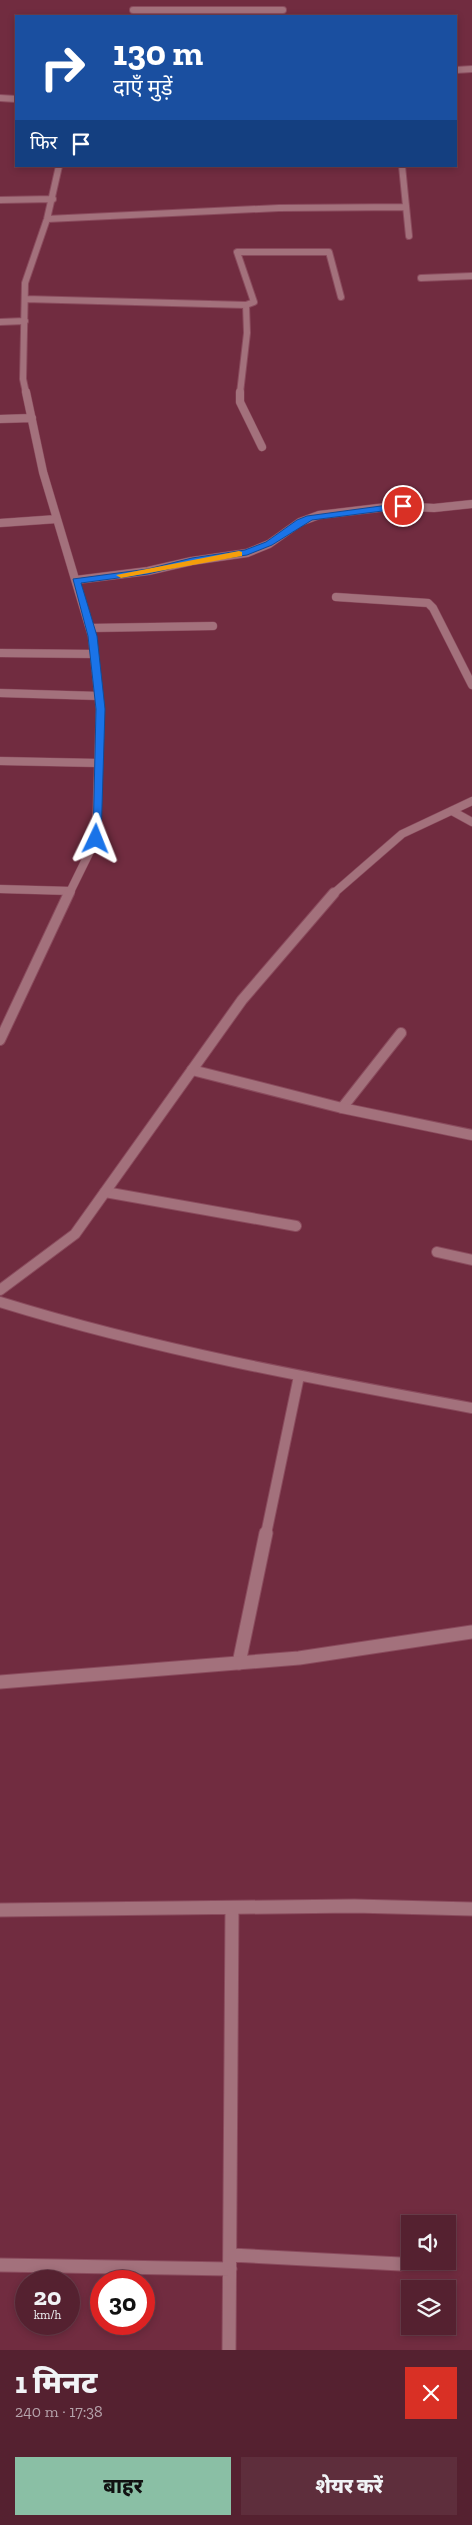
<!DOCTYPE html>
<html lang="hi">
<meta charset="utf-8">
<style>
:root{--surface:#552130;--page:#5e2e3c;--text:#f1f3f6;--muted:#b6a3ab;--line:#6b3e4c;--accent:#8abfa5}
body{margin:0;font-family:"Zilla Slab","Noto Sans Devanagari",serif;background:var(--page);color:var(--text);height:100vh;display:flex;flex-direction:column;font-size:19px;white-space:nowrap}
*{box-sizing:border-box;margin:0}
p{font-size:16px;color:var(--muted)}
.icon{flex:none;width:28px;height:28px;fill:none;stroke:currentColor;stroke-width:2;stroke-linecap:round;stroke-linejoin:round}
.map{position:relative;height:2350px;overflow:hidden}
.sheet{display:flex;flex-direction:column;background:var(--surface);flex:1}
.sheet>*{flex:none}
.guide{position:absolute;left:15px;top:15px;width:442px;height:152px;border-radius:0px;box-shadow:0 2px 8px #0003,0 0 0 1px var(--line);background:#1a4fa0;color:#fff;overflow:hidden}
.controls{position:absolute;left:401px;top:2215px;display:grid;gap:10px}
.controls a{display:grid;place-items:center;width:55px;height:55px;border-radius:0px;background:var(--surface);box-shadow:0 2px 8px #0003,0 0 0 1px var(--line);font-size:25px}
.speed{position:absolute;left:15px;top:2270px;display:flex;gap:10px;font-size:25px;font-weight:700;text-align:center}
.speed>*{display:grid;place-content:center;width:65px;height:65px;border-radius:50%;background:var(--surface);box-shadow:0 2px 8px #0003,0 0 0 1px var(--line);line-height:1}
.speed small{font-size:12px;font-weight:400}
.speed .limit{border:8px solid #d22;background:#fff;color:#111}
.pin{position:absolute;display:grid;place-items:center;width:42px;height:42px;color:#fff;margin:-21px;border:2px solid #fff;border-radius:50%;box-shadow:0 1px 5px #0007}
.me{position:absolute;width:55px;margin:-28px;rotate:2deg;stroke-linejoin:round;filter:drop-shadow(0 0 4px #0008)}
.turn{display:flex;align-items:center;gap:18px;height:105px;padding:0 15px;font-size:22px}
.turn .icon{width:65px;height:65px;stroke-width:2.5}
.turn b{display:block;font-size:35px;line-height:42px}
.then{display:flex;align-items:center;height:48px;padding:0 15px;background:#0003;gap:10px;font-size:19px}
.round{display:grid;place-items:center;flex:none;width:52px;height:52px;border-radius:0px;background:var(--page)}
.head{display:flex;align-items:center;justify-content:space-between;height:85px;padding:0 15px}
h1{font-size:30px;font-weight:800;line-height:38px}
.primary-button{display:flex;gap:10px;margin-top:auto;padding:10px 15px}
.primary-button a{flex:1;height:58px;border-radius:0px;background:var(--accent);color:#111;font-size:20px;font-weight:800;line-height:58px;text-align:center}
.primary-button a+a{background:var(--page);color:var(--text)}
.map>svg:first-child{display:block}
</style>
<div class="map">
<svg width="472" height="2350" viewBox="0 0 472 2350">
<rect width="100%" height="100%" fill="#712c40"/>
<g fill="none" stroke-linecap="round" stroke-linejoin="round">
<defs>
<path id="service" d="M342,1108L401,1033"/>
<path id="minor-far3" d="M133,10H283
M456,70L472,69
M0,98L16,99
M402,166L409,236
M0,200L53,199
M47,219L279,208L406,207
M421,278L472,276
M25,299L246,305L247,333L240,393
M246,305L254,302L237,252H329L341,297
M0,322L25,321
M26,393L23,379L25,283L47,219L59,166"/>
<path id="minor-far2" d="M26,392L43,472L92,636L100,709L96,839L69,894
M240,392V402L262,447
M0,419L32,418
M0,523L57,519
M76,580L148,571L192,561L247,553L269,544L300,522L319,515L395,506L434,508L472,504
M336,597L428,603L433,608L472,685
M90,628L213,626
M0,653L94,654
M0,693L99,696
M0,761L98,763
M452,811L472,822
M0,889L71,891"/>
<path id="minor-far1" d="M0,1040L69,893
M192,1070L342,1108L472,1135
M105,1192L296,1226
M437,1252L472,1260
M0,1302C155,1350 313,1379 472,1408
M266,1534L299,1376"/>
<path id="minor" d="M239,1663L266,1533
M0,1910L354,1906L472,1909
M231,2255L400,2264
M0,2265L230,2269
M229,2350L232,1908"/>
<path id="tertiary-far2" d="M333,894L402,834L472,801"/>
<path id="tertiary-far1" d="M0,1290L75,1234L242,1000L334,893"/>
<path id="tertiary" d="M0,1682L299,1658L472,1632"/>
</defs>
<use href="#service" stroke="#8a4b5d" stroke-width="12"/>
<use href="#minor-far3" stroke="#8a4b5d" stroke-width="8"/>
<use href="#minor-far2" stroke="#8a4b5d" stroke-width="9"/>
<use href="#minor-far1" stroke="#8a4b5d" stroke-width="12"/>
<use href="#minor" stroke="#8a4b5d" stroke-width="15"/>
<use href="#tertiary-far2" stroke="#8a4b5d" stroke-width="9"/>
<use href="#tertiary-far1" stroke="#8a4b5d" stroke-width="12"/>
<use href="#tertiary" stroke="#8a4b5d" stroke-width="15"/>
<use href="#service" stroke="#a3717c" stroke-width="10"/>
<use href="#minor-far3" stroke="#a3717c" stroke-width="6"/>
<use href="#minor-far2" stroke="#a3717c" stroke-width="8"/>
<use href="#minor-far1" stroke="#a3717c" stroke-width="10"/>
<use href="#minor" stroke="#a3717c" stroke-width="13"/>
<use href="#tertiary-far2" stroke="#a3717c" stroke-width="8"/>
<use href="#tertiary-far1" stroke="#a3717c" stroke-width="10"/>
<use href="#tertiary" stroke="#a3717c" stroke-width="13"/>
</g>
<path fill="#1a73e8" stroke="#114b97" d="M403,503L407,506L406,508L312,520L272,545L247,555L192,563L148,574L81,583L97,636L105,709L101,839L93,841L96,709L88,636L73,579L148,569L192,558L245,550L266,542L297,520L307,516Z"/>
<path fill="#f59e0b" d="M239,551L242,552V556L121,578L116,575Z"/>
</svg>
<div class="controls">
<a><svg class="icon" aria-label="sound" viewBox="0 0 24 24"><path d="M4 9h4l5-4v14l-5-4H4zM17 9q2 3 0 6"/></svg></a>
<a><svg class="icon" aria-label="layers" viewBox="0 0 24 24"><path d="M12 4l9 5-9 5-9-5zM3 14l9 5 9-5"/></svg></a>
</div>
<div class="speed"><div>20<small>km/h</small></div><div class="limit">30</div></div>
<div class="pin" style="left:403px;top:506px;background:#d93025"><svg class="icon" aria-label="arrive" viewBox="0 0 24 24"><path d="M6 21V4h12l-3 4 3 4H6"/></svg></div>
<svg class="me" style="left:96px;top:839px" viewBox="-20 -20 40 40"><path d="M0-17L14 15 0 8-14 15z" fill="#1a73e8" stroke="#fff" stroke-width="4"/></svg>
<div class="guide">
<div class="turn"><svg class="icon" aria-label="right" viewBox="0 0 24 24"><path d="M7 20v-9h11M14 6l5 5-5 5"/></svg><div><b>130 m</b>दाएँ मुड़ें</div></div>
<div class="then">फिर<svg class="icon" aria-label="arrive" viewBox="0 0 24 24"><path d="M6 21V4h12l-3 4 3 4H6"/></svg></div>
</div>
</div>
<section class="sheet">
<div class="head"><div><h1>1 मिनट</h1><p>240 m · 17:38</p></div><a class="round" style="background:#d93025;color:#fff"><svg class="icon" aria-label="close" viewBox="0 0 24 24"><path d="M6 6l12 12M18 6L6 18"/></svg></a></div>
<div class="primary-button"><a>बाहर</a><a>शेयर करें</a></div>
</section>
